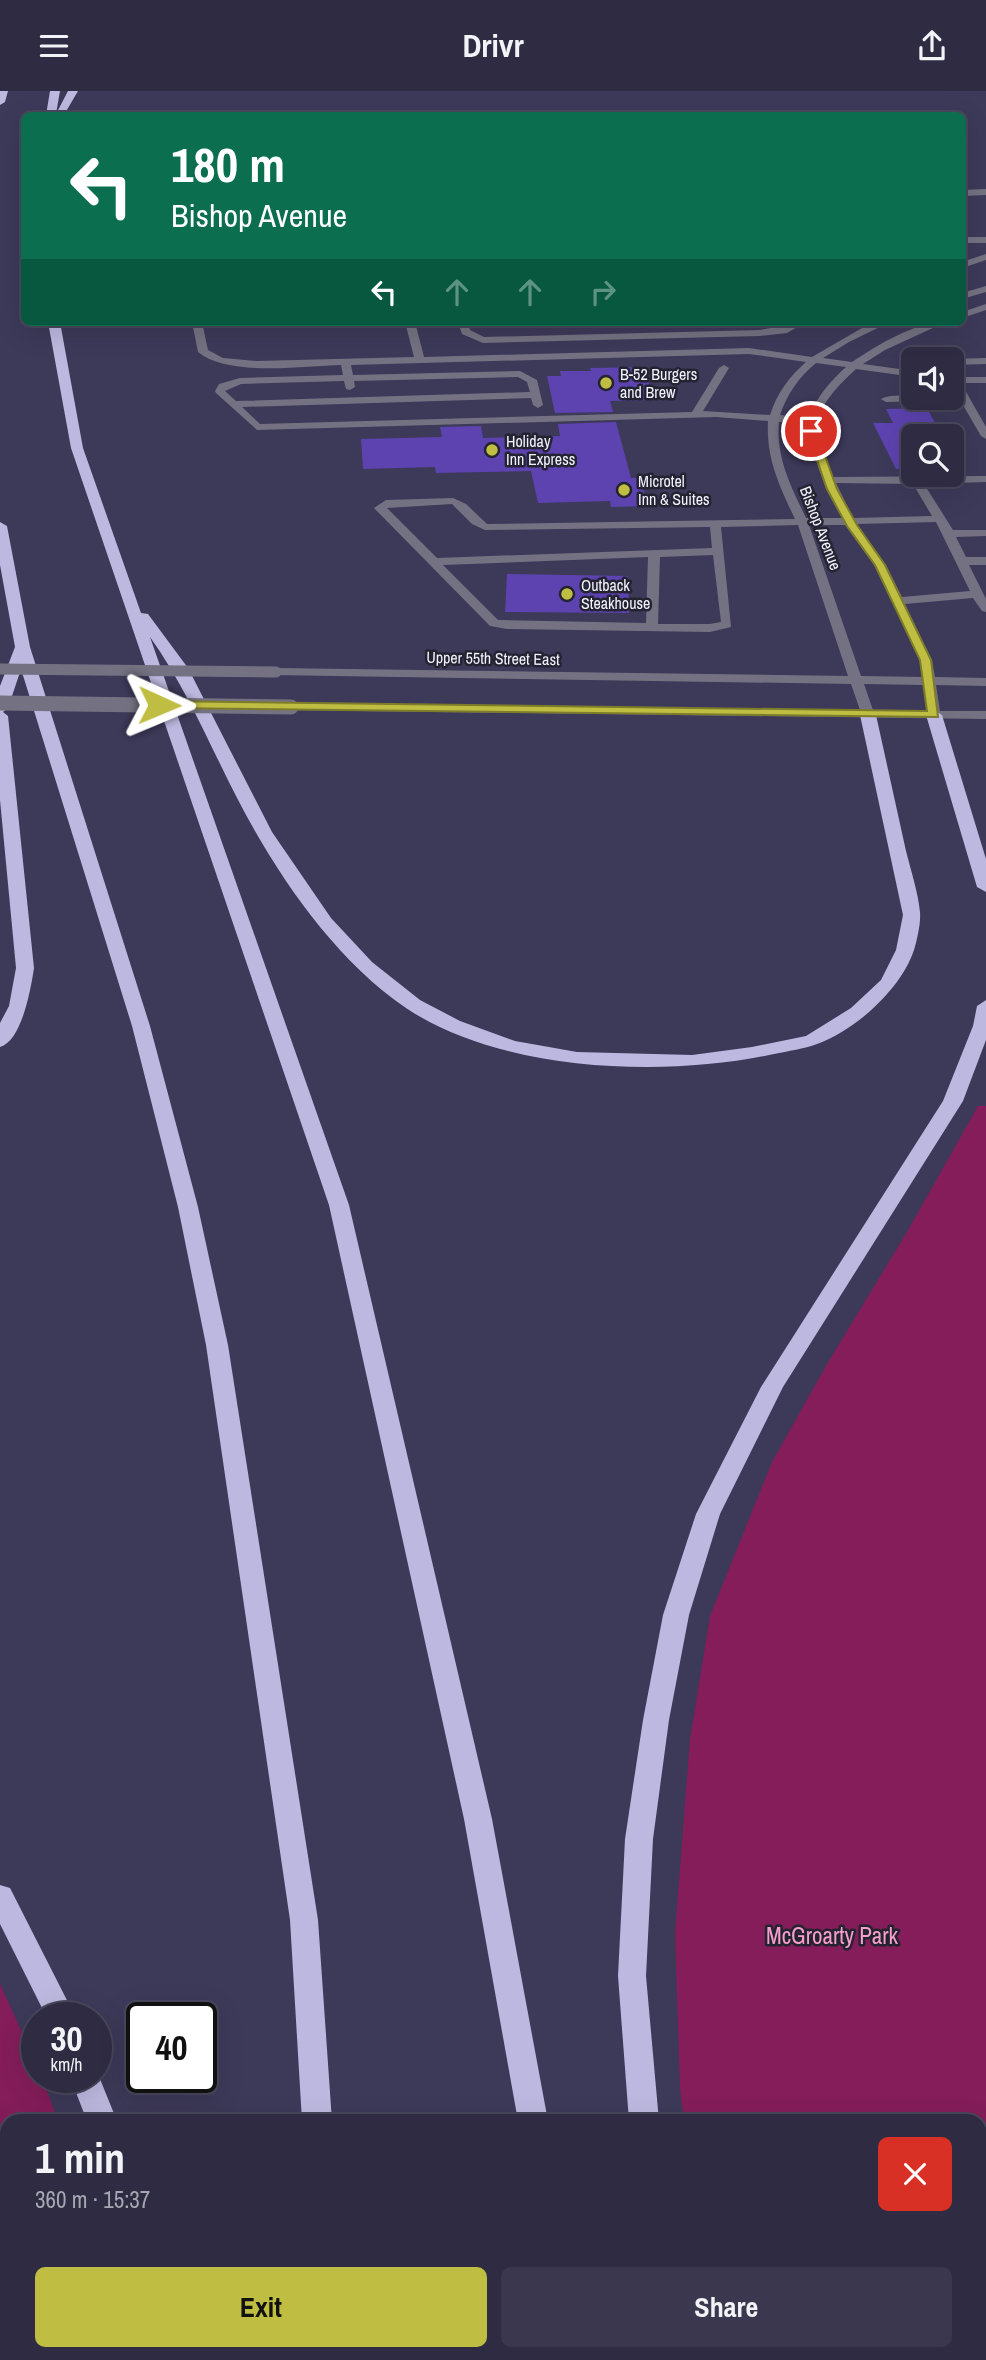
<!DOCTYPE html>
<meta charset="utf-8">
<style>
:root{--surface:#2e2b43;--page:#3a374e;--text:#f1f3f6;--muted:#a7a7b2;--line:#49475c;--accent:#bfbe42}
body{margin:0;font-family:"Archivo Narrow",sans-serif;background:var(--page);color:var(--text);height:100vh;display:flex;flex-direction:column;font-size:26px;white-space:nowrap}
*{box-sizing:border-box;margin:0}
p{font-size:23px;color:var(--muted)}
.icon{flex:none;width:38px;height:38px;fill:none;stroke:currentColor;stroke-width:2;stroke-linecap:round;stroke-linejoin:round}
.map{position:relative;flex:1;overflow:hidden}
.side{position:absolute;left:0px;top:2023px;width:987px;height:247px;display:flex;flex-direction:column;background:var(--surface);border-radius:21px 21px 0 0;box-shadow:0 7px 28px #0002,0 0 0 2px var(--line)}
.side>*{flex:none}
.hud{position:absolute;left:21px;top:21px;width:945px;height:214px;border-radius:10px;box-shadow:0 7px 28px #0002,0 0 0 2px var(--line);background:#0b6e4f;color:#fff;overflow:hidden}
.fabs{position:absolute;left:901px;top:256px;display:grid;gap:14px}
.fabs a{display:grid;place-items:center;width:63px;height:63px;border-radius:10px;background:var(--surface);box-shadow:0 7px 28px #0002,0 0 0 2px var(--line);font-size:35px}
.speed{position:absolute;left:21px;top:1911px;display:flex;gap:14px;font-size:35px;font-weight:700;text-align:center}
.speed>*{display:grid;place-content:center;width:91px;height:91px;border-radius:50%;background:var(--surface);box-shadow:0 7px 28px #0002,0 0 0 2px var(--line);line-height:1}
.speed small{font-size:18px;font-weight:400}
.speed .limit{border:4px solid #111;border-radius:10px;background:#fff;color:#111}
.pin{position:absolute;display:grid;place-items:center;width:60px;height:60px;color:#fff;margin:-30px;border:4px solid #fff;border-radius:50%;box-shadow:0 2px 7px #0007}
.me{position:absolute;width:77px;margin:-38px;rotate:91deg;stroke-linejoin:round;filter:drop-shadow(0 0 5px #0008)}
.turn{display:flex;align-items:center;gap:24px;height:147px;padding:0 35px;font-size:32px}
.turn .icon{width:91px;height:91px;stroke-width:2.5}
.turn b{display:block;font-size:49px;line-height:60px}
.lanes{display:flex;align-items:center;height:66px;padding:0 35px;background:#0003;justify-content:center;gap:35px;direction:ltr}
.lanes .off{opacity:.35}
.round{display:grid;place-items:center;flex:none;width:74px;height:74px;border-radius:10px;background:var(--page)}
.headline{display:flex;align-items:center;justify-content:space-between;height:119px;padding:0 35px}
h1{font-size:42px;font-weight:700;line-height:52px}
.cta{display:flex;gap:14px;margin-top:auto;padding:14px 35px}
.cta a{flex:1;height:80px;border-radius:10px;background:var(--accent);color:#111;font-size:28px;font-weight:700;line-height:80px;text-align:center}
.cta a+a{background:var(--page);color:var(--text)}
header{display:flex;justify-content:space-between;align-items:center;height:91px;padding:0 35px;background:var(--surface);font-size:32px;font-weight:700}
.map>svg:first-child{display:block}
</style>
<header><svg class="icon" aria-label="menu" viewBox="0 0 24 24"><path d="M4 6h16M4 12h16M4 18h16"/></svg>Drivr<svg class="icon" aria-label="share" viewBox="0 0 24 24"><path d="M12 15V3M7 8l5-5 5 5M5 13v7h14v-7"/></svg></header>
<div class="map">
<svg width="986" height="2269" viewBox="0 0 986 2269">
<rect width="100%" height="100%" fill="#3d3959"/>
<path fill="#841d5a" d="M978,1015H986V2269H712L711,2263H980V2030H684L680,1998L675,1842L690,1648L710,1525L772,1371L827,1273L907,1141Z
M0,1893L37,1974V1986H42L58,2030H7V2263H127L128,2269H0Z"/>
<path fill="#5d43b0" d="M644,276L654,309L610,310L613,321L555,322L547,285H561L560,280H591L590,277Z
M927,317L942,345H914V378H896L873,332H893L886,318Z
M616,331L631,387H640L648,415L611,416L610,410L538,412L531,380L436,382L435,376L363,378L361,348L442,346L440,336L481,335L483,347L560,345L558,333Z
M507,483L628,485L629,522L505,521Z"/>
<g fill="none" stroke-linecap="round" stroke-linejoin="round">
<path fill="#747282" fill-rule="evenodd" d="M986,98V104L962,105V99Z
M962,146H986V152H962Z
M986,163V169L962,177V171Z
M986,195V201L962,208V202Z
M986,213V219L962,227V221Z
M192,231H202L208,259L223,267L257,270L414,266L405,231H415L424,266L749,257L812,266L862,237L876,231H890L849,251L823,267L852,271C878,254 914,231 946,231L885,259L863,273L914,280V286L856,278C840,293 812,319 818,343C821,358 828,372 833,386L986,385V391L924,393L953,439H986V445L956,446L966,466H986V474H969L986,508V521L982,520L973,507L905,513L932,569L935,586L986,587V595L936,594L940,620H986V628L286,619V613L291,612L860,619L851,593L271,584V578L276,577L848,585L798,434L721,436L731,536L710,541L507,538L490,535L374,417L386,409L453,407L466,413L487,433L795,428C779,394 766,367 768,330L716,326L257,339L216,302L215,300L219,293L240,287L343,284L341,274C303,275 228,286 198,261ZM749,263L806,271C789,286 777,302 770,324L703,320L729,277L724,274L719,277L692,321L260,333L242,316L531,307L533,314L538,317L543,314L537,289L520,280L353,284L351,274ZM816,272L846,276C830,291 816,305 810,327L780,324C787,303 799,286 816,272ZM518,286L527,291L530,301L236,310L225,300L241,293L344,290L346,298L350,299L355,296L354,290ZM779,331L808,333L806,340L826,398L842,427H806C791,395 776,368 779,331ZM836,392L913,393L932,425L853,427ZM452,413L472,433L485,439L710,436L712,457L437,467L387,417ZM936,431L970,500L902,506L886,474L857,433ZM809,434H845L874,474L920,569L922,586L861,585ZM713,464L721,531L710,533H658L660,466ZM648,466L646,532L498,529L443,474ZM864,593L923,594L927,619H873Z
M458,231H468L470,239L484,246L759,239L806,231L787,242L759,245L483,252L462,243Z
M986,267V273L952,274V268Z
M952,286H986V292H961L986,336V348L981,345L960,309L886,311L881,308C892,301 935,306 952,306V303H957L952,294Z"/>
<path fill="#bcb8df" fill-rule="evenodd" d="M0,0H8L5,11L0,14Z
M50,0H60L56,23L68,0H78L64,24H46Z
M48,231H60L83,357L141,522L148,523L188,577L272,741L331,827L372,871L420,909L460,930L515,950L577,961L692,964L752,956L806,945L851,917L881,889L896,859L903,824L860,624L868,619L876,624C886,669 896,715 906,760C911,780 918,801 920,821C921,832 917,849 914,859C901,898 856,939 817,953C804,958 788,960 774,963C664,987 502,981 406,917C344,875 292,805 255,740C218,676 193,606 150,546L349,1114L492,1728L548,2030H518L464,1728L329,1114L71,357Z
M0,431L7,435L30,556L150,935L198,1116L228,1254L318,1829L332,2030H302L290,1829L206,1254L178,1116L132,935L21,578L8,617L3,621L8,625L34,877C31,897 22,950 0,956V932L9,915L16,877L0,709V595L15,556L0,474Z
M934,619L942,624L986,768V801L977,796L926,624Z
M986,909V949L963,1010L783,1296L720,1423L689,1524L669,1629L653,1748L646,1885L659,2030H629L618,1885L625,1748L643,1629L663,1524L696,1423L761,1296L943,1010L973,935L977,915Z
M0,1794L10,1797L76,1927H47L0,1833Z
M96,1978L117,2030H87L70,1986H96Z
M155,2263H187L189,2269H157Z
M317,2263H349V2269H317Z
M560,2263H592L593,2269H561Z
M644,2263H676V2269H644Z"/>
<path stroke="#747282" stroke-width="11" d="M0,578L276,581"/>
<path stroke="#747282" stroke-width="15" d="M0,612L291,616"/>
</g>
<path fill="#bfbe42" stroke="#7c7c2b" stroke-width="2" d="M811,337L816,340L837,398L857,434L885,474L931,569L938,626L159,617L153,614L159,610L927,620L920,569L875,474L847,435L827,398L807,340Z"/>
<g fill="#bfbe42" stroke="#242332" stroke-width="2.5">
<circle cx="606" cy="292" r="7"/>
<circle cx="492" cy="359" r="7"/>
<circle cx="624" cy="399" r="7"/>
<circle cx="567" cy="503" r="7"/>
</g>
<g text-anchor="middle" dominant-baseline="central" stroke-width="5" stroke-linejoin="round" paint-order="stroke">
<g font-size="16" fill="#f2f2fe" stroke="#242332" text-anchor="start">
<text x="620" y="283">B-52 Burgers<tspan x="620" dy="18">and Brew</tspan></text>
<text x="506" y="350">Holiday<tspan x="506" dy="18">Inn Express</tspan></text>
<text x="638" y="390">Microtel<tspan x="638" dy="18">Inn &amp; Suites</tspan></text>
<text x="581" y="494">Outback<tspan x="581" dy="18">Steakhouse</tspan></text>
</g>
<g font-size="16" fill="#f2f2fe" stroke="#242332">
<text transform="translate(821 437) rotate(69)">Bishop Avenue</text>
<text transform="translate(493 567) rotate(1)">Upper 55th Street East</text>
</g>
<g font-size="23" fill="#f79eca" stroke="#242332">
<text x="832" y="1844">McGroarty Park</text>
</g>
</g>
</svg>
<div class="fabs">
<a><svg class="icon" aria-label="sound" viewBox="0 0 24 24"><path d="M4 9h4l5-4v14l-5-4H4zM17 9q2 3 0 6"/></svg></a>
<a><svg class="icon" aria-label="search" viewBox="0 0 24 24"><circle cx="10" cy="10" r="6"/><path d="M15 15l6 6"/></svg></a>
</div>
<div class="speed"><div>30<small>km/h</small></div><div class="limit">40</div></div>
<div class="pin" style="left:811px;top:340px;background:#d93025"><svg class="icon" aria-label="arrive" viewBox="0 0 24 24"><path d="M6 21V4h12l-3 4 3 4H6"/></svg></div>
<svg class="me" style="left:159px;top:614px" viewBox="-20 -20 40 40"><path d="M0-17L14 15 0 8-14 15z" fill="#bfbe42" stroke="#fff" stroke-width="4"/></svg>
<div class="hud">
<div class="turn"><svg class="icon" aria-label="left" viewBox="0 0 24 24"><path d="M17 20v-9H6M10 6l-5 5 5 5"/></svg><div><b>180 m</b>Bishop Avenue</div></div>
<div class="lanes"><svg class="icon" aria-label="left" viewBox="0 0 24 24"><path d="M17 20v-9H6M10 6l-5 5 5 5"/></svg><svg class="icon off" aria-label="ahead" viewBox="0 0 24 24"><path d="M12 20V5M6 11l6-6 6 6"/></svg><svg class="icon off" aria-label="ahead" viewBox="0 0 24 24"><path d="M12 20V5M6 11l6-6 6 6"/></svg><svg class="icon off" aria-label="right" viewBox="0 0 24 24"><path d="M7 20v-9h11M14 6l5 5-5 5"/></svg></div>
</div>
<section class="side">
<div class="headline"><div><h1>1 min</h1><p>360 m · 15:37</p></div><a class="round" style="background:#d93025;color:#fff"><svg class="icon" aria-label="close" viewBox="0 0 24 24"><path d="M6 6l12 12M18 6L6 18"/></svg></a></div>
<div class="cta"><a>Exit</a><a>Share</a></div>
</section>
</div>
